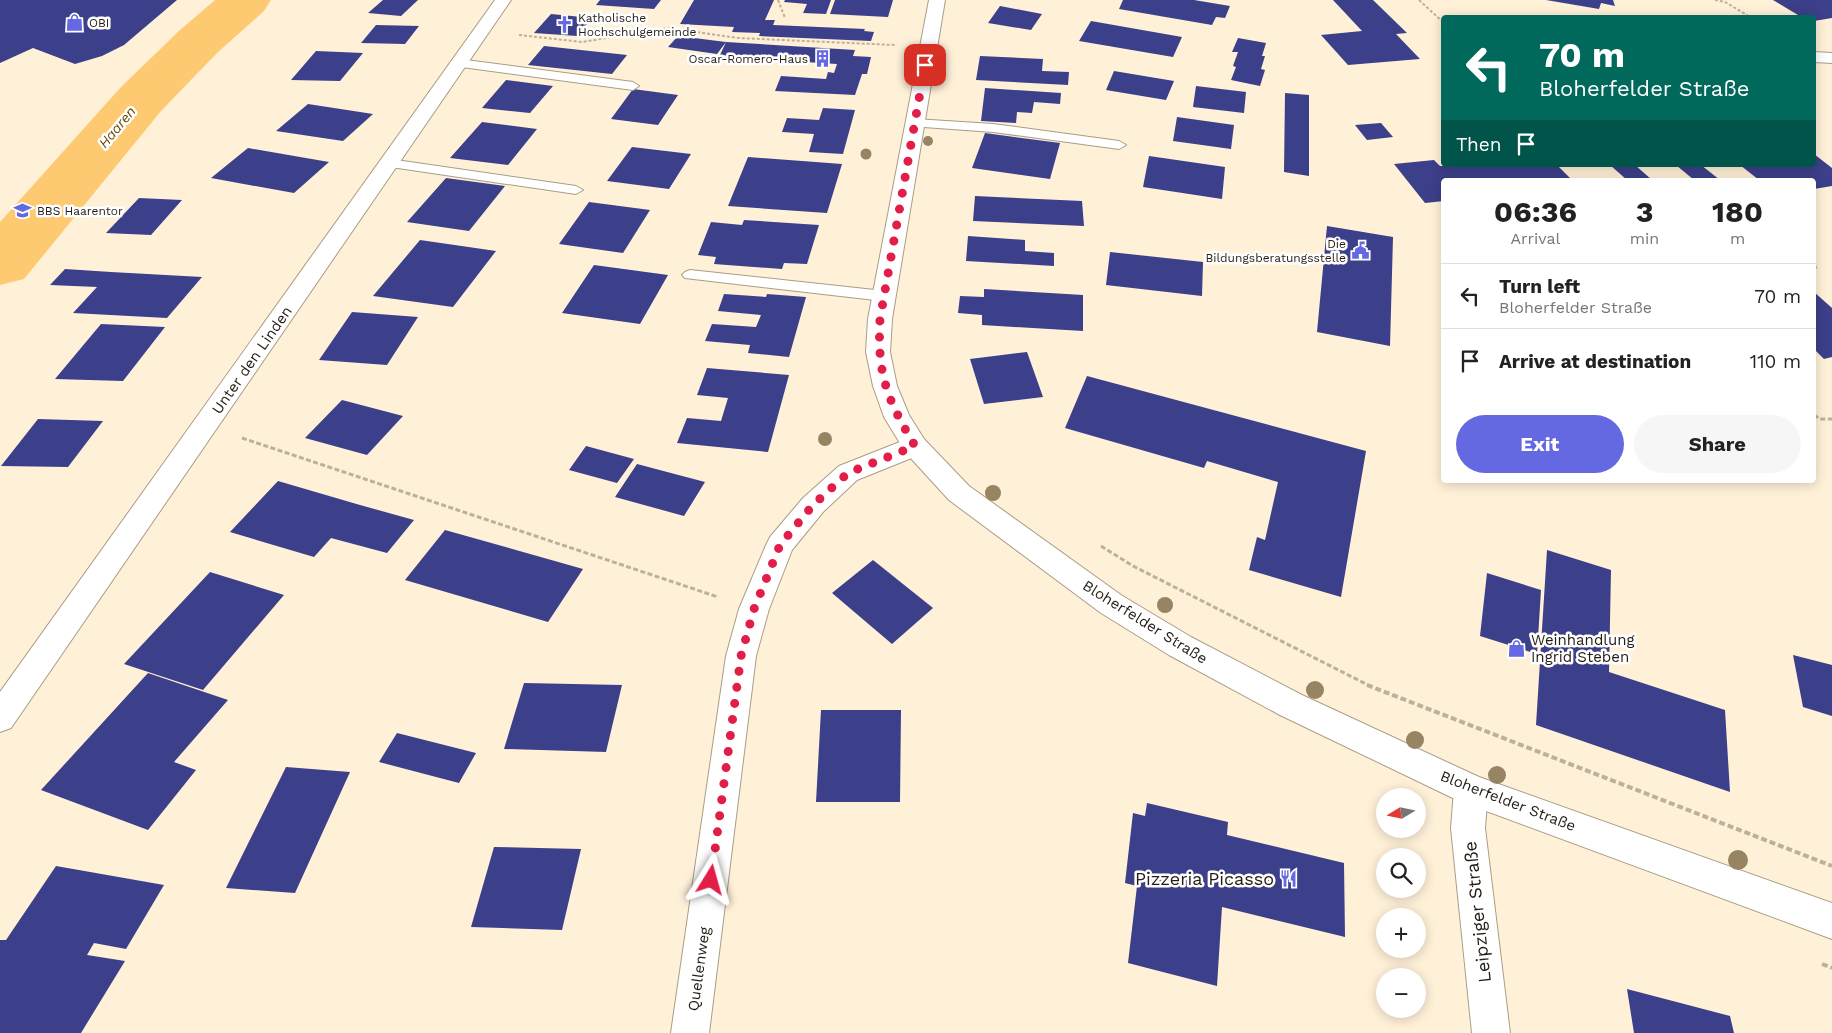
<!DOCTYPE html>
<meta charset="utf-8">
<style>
:root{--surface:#fff;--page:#f6f6f6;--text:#222;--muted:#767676;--line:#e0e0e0;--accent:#6468e1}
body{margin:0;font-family:"Work Sans",sans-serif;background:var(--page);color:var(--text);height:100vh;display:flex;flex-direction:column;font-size:19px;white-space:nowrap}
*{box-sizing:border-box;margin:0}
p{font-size:16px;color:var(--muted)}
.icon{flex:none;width:28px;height:28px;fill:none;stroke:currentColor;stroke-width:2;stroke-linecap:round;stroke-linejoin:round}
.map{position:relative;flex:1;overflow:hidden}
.sheet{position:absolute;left:1441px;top:178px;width:375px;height:305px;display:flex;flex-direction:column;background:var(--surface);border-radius:5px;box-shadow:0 2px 12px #0003}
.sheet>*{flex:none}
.guide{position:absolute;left:1441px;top:15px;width:375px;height:152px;border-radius:5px;box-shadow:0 2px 12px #0003;background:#00695c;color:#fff;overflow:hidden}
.needle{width:32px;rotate:260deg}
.tools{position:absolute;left:1376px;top:788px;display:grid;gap:10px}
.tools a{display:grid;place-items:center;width:50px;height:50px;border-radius:50%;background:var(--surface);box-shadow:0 2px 12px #0003;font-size:25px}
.pin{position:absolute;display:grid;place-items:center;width:42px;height:42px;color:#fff;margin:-21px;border-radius:10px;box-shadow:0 2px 8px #0006}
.me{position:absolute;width:55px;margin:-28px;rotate:8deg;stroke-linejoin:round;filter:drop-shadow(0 0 4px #0008)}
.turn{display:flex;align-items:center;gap:18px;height:105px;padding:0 15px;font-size:22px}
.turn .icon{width:65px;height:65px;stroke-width:2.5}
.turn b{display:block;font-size:35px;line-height:42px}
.then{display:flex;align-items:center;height:48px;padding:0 15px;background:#0003;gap:10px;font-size:19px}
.eta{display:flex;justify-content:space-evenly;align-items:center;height:85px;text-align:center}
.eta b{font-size:30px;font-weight:700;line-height:35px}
.primary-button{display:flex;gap:10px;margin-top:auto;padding:10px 15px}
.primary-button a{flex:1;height:58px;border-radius:30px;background:var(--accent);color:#fff;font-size:20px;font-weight:700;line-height:58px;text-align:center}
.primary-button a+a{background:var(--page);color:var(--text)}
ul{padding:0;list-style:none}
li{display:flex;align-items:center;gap:15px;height:65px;padding:0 15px;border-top:1px solid var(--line)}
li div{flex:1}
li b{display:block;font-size:19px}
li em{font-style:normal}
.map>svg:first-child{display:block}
</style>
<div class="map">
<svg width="1832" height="1033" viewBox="0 0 1832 1033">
<rect width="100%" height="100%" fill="#fff0d8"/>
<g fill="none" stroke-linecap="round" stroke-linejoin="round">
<path fill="#fdca72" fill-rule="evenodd" d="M215,0H271L264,11L218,52L161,111L24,279L0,285V222L121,87L180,30Z"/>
</g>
<path fill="#3c3f89" d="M0,0H177L124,45L102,56L75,64L33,48L0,63Z
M383,0H418L401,16L368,13Z
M600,0H661L654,9L596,5Z
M694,0H774L765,20H775L773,25L865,29L864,31L874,32L871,41L759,36L760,33L732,32L734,27L680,24Z
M785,0H831L826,14L803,13L807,4L784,2Z
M835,0H893L888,17L830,14Z
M1123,0H1194L1230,6L1225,18L1216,17L1212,25L1119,9Z
M1333,0H1373L1407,33L1396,34L1420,59L1348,65L1321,35L1362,31Z
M1546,0H1613L1615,6L1601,3L1599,9Z
M1773,0H1832V18L1814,21V18H1803Z
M1000,6L1042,14L1031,30L988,23Z
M551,14L592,18L577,36L534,33Z
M1091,21L1182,37L1173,57L1079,41Z
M376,25L419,26L405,44L361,43Z
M678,36L726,42L717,54L668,47Z
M1238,38L1266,43L1262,56H1265L1261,69L1265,70L1260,86L1231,80L1236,67L1233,66L1238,52H1232Z
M726,42L855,50L853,56L871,57L867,74H862L855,95L775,91L781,76L826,79L828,72L834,73L837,64L772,60L773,58L720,55Z
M544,46L627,55L612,74L528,65Z
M316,51L363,53L340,81L291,80Z
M980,56L1043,59L1042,71L1069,72L1068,85L976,80Z
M1114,71L1174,81L1166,100L1106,90Z
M506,80L553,86L530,113L482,108Z
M1196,86L1246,92L1244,113L1193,107Z
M985,88L1061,93L1060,104L1034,102L1032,113L1017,112L1016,123L981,121Z
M633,89L678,95L658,125L611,119Z
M1285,93L1309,95V176L1284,172Z
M308,104L373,114L343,141L276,131Z
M823,108L855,110L843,154L809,152L814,134L782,132L787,118L819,120Z
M1177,117L1234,125L1231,149L1173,141Z
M482,122L537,129L508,165L450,158Z
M1381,123L1393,137L1367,140L1355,125Z
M985,133L1060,143L1050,179L972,168Z
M632,147L691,154L669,189L607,181Z
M248,148L329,162L294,193L211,178Z
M1814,154L1832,168V186L1814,189V180H1759L1740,165H1814Z
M1149,156L1225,167L1222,199L1143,187Z
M748,157L842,164L827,213L728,206Z
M1434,160L1440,166L1557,165L1572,180H1444V201L1425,203L1394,164Z
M1610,165H1635L1652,180H1627Z
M1676,165H1701L1720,180H1694Z
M446,178L505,186L469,231L407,222Z
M975,196L1082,201L1084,226L973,221Z
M139,198L182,200L151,235L106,233Z
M589,202L650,210L623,253L559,244Z
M744,220L819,225L807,264L784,263L782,269L714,264L716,257L698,255L711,222L742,225Z
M1327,226L1393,237L1390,346L1317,332Z
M968,236L1025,240V251L1054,253V266L966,261Z
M420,240L496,251L453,307L373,296Z
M1110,252L1203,262L1202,296L1106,285Z
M594,265L668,275L640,324L562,313Z
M65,269L111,272L202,277L167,318L73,313L97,287L50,285Z
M984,289L1083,295V331L982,325V315L958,313L960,296L984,297Z
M1814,292L1832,308V357L1824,359L1814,349Z
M724,294L766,297L767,294L806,297L789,357L748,353L750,345L705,341L712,324L756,327L761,315L718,311Z
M352,312L418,317L387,365L319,360Z
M101,324L165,327L123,381L55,379Z
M1027,352L1043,397L984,404L970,359Z
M707,368L789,375L768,452L677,443L687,418L721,421L728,398L697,395Z
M1087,376L1366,451L1341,597L1249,570L1257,537L1265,540L1278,482L1207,461L1204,468L1065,428Z
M342,400L403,416L367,455L305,438Z
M38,419L103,421L68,467L1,466Z
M586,446L634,459L617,483L569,470Z
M637,464L705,482L684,516L615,497Z
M278,481L360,505L414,520L387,553L331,538L314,557L230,532Z
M445,530L583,569L548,622L405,580Z
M1547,550L1611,570L1609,672L1725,710L1730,792L1536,725Z
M873,560L933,608L892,644L832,593Z
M210,572L284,595L203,690L124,664Z
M1487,573L1541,590L1537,654L1480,636Z
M1793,655L1832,665V716L1803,707Z
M148,673L228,700L174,762L196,770L148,830L41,790Z
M524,683L622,685L606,752L504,749Z
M821,710H901L900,802H816Z
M397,733L476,753L459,783L379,762Z
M286,767L350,772L295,893L226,888Z
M1147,803L1228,822L1227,835L1344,863L1345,937L1222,907L1217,986L1128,963L1137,886L1125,883L1133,813L1145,816Z
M494,847L581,849L562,930L471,927Z
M56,866L164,885L126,949L94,943L87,955L125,961L81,1033H0V940H6Z
M1627,989L1730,1016L1734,1033H1634Z"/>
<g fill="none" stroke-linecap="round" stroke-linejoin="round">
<defs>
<path id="service" d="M458,59L633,82L639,86L633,90L454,66L452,63Z
M915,119L993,124L1119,141L1126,145L1119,149L993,132L910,126L909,123Z
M389,159L576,186L583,190L576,194L384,166L382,163L384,160Z
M690,270L884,291L889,292L892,296L889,300L884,301L685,278L682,275L685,272Z"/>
<path id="minor" d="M495,0H511L11,728L0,732V692Z
M1814,52L1832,53V63L1814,62Z
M915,436L924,439L928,446L924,453L857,480L823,512L792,550L769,609L756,656L709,1033H671L726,656L739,609L766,545L770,537L803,498L839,466Z
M1471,774L1483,779L1488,790L1485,828L1510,1033H1472L1451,828L1454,790L1459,779Z"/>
<path id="tertiary" d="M929,0H945L892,319L890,352L897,386L909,415L924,439L969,486L1121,595L1191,637L1302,695L1479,777L1832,903V939L1459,801L1280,715L1169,655L1101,613L949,500L906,453L884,417L873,386L866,352L868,319Z"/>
</defs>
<use href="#service" stroke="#aa9d86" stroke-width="2"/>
<use href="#minor" stroke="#aa9d86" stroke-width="2"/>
<use href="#tertiary" stroke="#aa9d86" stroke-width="2"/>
<path stroke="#bdb19d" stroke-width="2" stroke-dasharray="3 2" stroke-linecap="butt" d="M778,0L785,18
M1419,0L1444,23
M1715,0L1725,2L1747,15L1746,18
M519,35L582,42L669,28L738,38L895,45"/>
<path stroke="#bdb19d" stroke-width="2.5" stroke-dasharray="4.5 2" stroke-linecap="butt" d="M1814,268L1817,267"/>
<path stroke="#bdb19d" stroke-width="3" stroke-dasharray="5 2.5" stroke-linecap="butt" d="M1814,415L1820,419H1832
M242,438L718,597
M1101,546L1133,566L1370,686"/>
<path stroke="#bdb19d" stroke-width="4" stroke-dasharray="6 3" stroke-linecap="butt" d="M1367,685L1832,866
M1822,964L1832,968"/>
<use href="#service" fill="#fff" fill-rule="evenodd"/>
<use href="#minor" fill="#fff" fill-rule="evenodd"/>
<use href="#tertiary" fill="#fff" fill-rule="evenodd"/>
</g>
<g fill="#968463">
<circle cx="928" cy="141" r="5"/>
<circle cx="866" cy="154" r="5.5"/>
<circle cx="825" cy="439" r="7"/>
<circle cx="993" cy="493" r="8"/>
<circle cx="1165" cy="605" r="8"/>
<circle cx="1315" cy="690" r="9"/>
<circle cx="1415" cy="740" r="9"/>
<circle cx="1497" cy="775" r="9"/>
<circle cx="1738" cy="860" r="10"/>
</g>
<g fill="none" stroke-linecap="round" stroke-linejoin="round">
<path stroke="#e11d48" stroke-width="9" stroke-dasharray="0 16.2" d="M711,880L741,656L754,609L780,545L813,505L848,473L915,446C887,399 877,375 880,319L925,65"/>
</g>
<defs>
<symbol id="shop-bare" viewBox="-9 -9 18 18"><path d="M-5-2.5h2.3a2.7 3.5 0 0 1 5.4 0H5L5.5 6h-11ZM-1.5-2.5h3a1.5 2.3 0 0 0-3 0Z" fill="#6468e1" stroke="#fff" stroke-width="2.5" paint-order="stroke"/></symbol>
<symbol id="church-bare" viewBox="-9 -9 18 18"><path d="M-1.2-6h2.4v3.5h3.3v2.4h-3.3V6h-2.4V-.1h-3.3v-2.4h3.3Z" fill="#6468e1" stroke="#fff" stroke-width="2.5" paint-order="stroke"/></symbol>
<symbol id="building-bare" viewBox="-9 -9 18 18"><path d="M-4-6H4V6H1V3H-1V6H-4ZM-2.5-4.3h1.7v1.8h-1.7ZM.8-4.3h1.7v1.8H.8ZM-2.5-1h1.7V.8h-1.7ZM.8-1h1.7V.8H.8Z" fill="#6468e1" stroke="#fff" stroke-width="2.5" paint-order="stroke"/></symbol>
<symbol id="school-bare" viewBox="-9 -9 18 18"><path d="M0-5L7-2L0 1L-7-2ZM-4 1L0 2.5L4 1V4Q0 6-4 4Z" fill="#6468e1" stroke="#fff" stroke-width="2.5" paint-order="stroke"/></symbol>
<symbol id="civic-bare" viewBox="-9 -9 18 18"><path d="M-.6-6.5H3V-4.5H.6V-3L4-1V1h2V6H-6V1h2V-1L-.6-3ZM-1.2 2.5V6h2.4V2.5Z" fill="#6468e1" stroke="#fff" stroke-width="2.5" paint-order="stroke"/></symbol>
<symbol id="restaurant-bare" viewBox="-9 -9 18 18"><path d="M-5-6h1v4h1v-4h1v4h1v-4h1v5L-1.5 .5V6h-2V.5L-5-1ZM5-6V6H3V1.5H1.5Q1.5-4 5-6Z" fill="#6468e1" stroke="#fff" stroke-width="2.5" paint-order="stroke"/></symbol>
</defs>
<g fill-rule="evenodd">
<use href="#shop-bare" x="62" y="10" width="25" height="25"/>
<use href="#church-bare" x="552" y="12" width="25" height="25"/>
<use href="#building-bare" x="810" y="46" width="25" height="25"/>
<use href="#school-bare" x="10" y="198" width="25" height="25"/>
<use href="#civic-bare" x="1348" y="238" width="25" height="25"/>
<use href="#shop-bare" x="1504" y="636" width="25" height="25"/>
<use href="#restaurant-bare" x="1276" y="866" width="25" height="25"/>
</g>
<g text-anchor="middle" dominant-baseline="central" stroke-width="5" stroke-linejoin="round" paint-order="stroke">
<g font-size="12" fill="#231d15" stroke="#fff" text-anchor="start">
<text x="578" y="18">Katholische<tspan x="578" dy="14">Hochschulgemeinde</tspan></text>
<text x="89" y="23">OBI</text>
<text x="808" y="59" text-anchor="end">Oscar-Romero-Haus</text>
<text x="37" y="211">BBS Haarentor</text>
<text x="1346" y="244" text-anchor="end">Die<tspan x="1346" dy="14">Bildungsberatungsstelle</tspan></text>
</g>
<g font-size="14" font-style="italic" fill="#6c4b00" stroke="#fff">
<text transform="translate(117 127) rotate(-50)">Haaren</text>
</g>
<g font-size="15" fill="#231d15" stroke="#fff">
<text transform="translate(252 360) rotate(-55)">Unter den Linden</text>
<text transform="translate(1145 622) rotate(32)">Bloherfelder Straße</text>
<text transform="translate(1508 801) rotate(21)">Bloherfelder Straße</text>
<text transform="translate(699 969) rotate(-82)">Quellenweg</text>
</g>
<g font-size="15" fill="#231d15" stroke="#fff" text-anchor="start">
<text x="1531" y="640">Weinhandlung<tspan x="1531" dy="17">Ingrid Steben</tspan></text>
</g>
<g font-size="18" fill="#231d15" stroke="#fff" text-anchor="end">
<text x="1274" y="878">Pizzeria Picasso</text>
</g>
<g font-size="18" fill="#231d15" stroke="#fff">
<text transform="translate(1477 912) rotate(-96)">Leipziger Straße</text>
</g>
</g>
</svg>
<div class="tools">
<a><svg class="needle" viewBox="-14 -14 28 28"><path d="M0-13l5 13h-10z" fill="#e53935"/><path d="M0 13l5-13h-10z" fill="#767676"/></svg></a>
<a><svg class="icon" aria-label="search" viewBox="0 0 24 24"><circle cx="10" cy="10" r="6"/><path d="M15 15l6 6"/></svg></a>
<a>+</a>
<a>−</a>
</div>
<div class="pin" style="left:925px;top:65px;background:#d93025"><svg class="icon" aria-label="arrive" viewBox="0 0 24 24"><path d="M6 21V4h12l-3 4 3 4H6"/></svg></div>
<svg class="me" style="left:711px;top:880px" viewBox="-20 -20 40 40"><path d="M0-17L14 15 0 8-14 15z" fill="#e11d48" stroke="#fff" stroke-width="4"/></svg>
<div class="guide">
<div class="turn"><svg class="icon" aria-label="left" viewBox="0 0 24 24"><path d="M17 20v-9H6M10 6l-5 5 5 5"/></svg><div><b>70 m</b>Bloherfelder Straße</div></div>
<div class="then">Then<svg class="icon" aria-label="arrive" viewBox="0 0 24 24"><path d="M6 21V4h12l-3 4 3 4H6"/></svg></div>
</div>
<section class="sheet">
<div class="eta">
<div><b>06:36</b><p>Arrival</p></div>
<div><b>3</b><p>min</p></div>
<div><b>180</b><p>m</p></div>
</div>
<ul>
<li><svg class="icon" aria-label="left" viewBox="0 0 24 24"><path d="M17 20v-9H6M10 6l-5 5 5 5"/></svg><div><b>Turn left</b><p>Bloherfelder Straße</p></div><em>70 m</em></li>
<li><svg class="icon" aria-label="arrive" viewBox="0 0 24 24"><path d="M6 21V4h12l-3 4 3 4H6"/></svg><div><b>Arrive at destination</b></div><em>110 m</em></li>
</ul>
<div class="primary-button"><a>Exit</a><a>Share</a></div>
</section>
</div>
